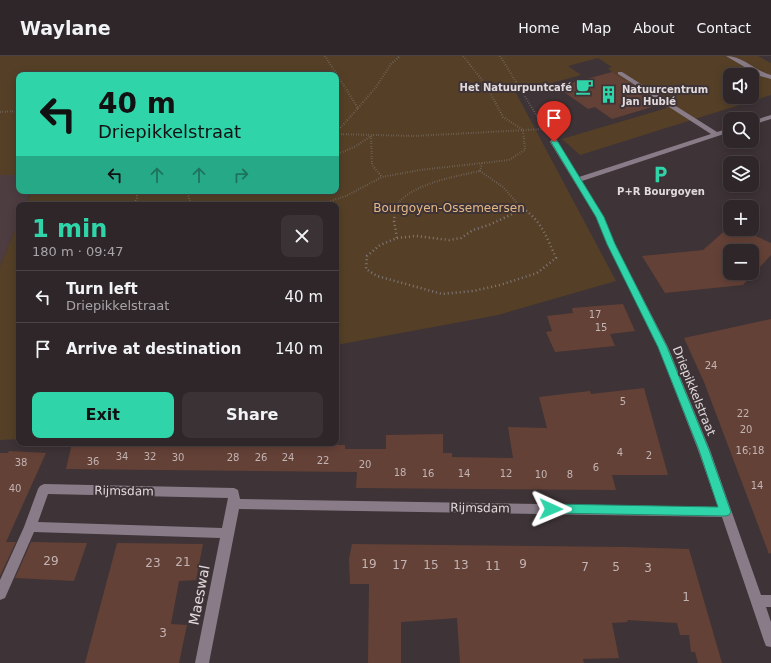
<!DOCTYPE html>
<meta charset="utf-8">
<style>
:root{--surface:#2e2628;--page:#3a3234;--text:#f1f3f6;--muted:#a7a5a8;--line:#494345;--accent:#30d4a9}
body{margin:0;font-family:"DejaVu Sans",sans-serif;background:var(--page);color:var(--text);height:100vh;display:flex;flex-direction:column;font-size:15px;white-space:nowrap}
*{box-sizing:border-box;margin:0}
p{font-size:13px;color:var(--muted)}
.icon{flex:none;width:22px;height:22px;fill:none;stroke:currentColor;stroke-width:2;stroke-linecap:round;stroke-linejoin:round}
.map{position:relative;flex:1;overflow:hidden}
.details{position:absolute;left:16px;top:146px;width:323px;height:244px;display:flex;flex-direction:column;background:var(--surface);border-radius:8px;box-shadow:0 2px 10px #0003,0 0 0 1px var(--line)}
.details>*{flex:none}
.guide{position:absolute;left:16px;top:16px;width:323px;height:122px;border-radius:8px;box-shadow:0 2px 10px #0003,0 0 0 1px var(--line);background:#30d4a9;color:#111;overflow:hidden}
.fabs{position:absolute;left:723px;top:12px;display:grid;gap:8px}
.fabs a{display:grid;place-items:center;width:36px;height:36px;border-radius:8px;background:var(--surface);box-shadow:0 2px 10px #0003,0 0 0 1px var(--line);font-size:20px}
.pin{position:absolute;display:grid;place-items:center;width:34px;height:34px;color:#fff;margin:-41px -17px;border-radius:50% 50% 50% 0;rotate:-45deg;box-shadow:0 0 4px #0007}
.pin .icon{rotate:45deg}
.me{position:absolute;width:44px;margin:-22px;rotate:91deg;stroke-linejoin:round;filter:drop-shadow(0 0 3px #0008)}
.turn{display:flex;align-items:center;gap:14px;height:84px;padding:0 16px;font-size:18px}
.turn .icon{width:52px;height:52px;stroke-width:2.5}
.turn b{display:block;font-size:28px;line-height:34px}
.lanes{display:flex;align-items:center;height:38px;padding:0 16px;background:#0003;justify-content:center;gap:20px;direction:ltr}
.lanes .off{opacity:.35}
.round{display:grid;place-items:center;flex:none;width:42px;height:42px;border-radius:8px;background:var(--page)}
.headline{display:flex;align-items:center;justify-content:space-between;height:68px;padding:0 16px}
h1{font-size:24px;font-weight:800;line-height:30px;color:var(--accent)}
.action{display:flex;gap:8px;margin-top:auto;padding:8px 16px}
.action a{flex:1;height:46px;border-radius:8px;background:var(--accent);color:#111;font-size:16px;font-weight:800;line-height:46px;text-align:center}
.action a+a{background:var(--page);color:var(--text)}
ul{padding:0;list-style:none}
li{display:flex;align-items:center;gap:12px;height:52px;padding:0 16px;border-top:1px solid var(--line)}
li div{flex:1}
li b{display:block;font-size:15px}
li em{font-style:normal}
header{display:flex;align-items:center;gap:24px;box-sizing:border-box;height:56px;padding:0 20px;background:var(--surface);border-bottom:1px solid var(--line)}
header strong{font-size:19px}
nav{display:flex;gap:22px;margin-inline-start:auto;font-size:14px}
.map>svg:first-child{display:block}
</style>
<header>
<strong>Waylane</strong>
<nav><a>Home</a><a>Map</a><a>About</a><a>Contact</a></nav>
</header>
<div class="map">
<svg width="771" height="607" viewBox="0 0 771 607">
<rect width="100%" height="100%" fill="#3e3336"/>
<path fill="#4e3d40" d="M0,119H19V135H31L26,149H19V165L0,210Z"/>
<path fill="#554027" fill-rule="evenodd" d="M0,0H758L771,7V39L580,99L562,83L667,52L612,16L608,12L612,11L598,2L568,10L581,19L516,37L616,225L498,259L336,289V149H26L32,135H336V19H19V119H0ZM730,19H752V41H730Z
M19,165V383L0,384V210Z"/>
<path fill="#644137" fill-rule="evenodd" d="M612,16L617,19L662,48L612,63L595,51L588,53L557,31Z
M730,170V173H740L771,187V199L743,229L665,237L642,200L703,194ZM730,195H752V217H730Z
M623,248L635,275L610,278L615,290L555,296L546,276L552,275L547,260L573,257L572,252Z
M771,263V497L769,498L704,326L684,282Z
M644,332L668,419H612L616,434L356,432L357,416L66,413L72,387H332L331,389H345V393H386V379L443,378V397H452V401L513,402L508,371L547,372L539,341L590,335L591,338Z
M9,395L46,397L6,486H16L0,520V397H8Z
M31,486L87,487L74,525L15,522Z
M117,487L203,488L196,524L179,525L171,568L187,569L179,607H85Z
M352,488L626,491L689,493L722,607H698L695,596H691L689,579H680L677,567L627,564L628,566L612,567L619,602L583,603L584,607H460L457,562L401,566V607H368L369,528H350L349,503Z"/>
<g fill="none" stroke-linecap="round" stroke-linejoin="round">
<path stroke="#82797b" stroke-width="2" stroke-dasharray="0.5 2" stroke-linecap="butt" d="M325,0L358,52L336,77
M500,0L545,73
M358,52L376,31L391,8L400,0
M0,56L19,55
M336,78L414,80L545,73
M336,99L356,90L371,80L372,109L382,121
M480,115L503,131L517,147L525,154
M480,115L482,107
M187,135L191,149
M133,149L137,142V135
M319,149L346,140L382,121L420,114L509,104L525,94L523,74L503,61L486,29L463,0
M395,154C403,129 457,120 480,115
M521,154L524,152"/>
<path stroke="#82797b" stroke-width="2.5" stroke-dasharray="1 3" stroke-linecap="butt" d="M395,153L394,165L397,182L380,189L367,200L366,213L377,220L442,238L473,235L500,229L537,217L556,202C547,182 542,166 524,153
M397,182L416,180L449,184L461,182L473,174L489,169L523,153"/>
<path fill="#897c88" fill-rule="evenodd" d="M726,0C743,0 755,15 771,19V23L760,20Z
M618,16H622L717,76L730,72V76L582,125L604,161L615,188L668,291L710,394L761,539H771V551H766L771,566V591L766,590L764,585L722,461L239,453L209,607H195L220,482L34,476L5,542L0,544V524L24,471L38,433L40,430L44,428L234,432L238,434L240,443L718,451L698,394L658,291L607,188L596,161L550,86L551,84H557L579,121L711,78L618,18ZM48,438L228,442L222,472L38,466Z
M771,59V63L752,69V65Z"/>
</g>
<path fill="#30d4a9" stroke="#1f8a6e" d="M554,84L558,86L604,161L615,188L667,291L709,394L731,456L729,459L725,460L551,457L547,456L546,453L547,449L551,448L718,451L699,394L658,291L607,188L596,161L551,86Z"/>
<defs>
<symbol id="cafe-bare" viewBox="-9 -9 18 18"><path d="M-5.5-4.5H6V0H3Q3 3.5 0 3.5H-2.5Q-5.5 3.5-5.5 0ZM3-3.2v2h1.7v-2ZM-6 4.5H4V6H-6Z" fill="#30d4a9" stroke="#3e3336" stroke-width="2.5" paint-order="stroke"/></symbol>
<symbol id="building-bare" viewBox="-9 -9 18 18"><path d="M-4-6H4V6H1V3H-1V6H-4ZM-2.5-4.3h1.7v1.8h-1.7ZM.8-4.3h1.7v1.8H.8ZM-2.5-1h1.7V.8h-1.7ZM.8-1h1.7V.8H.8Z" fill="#30d4a9" stroke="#3e3336" stroke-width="2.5" paint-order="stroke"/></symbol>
<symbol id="parking-bare" viewBox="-9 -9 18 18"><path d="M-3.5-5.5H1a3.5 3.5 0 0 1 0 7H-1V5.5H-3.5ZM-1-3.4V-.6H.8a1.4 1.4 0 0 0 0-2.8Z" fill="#30d4a9" stroke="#3e3336" stroke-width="2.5" paint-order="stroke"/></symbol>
</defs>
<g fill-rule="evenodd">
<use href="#cafe-bare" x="572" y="18" width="25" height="25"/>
<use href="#building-bare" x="596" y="26" width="25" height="25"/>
<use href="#parking-bare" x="648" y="106" width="25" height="25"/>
</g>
<g text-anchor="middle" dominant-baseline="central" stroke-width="4" stroke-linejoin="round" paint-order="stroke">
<g font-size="10" font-weight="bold" fill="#e1dadc" stroke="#3e3336" text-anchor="end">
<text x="572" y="31">Het Natuurpuntcafé</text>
<text x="622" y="33" text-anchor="start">Natuurcentrum<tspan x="622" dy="12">Jan Hublé</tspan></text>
<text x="661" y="135" text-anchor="middle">P+R Bourgoyen</text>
</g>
<g font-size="10" fill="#c2b4b3">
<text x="595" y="258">17</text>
<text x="601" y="271">15</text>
<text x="711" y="309">24</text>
<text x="623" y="345">5</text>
<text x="743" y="357">22</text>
<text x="746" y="373">20</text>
<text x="750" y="394">16;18</text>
<text x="620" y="396">4</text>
<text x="649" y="399">2</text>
<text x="122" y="400">34</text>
<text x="150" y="400">32</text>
<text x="178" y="401">30</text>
<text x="233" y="401">28</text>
<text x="261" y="401">26</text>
<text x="288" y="401">24</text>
<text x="323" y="404">22</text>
<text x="93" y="405">36</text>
<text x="21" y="406">38</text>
<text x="365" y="408">20</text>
<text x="596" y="411">6</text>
<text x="400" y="416">18</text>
<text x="428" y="417">16</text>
<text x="464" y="417">14</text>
<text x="506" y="417">12</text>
<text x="541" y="418">10</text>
<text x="570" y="418">8</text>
<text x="757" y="429">14</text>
<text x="15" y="432">40</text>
</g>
<g font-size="12" fill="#e4b886" stroke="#3e3336">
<text x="449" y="152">Bourgoyen-Ossemeersen</text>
</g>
<g font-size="12" fill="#e1dadc" stroke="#3e3336">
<text transform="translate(694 335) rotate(68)">Driepikkelstraat</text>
<text transform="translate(124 435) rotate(1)">Rijmsdam</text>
<text transform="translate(480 452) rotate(1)">Rijmsdam</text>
</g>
<g font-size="12" fill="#c2b4b3">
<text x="51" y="505">29</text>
<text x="183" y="506">21</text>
<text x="153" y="507">23</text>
<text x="369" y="508">19</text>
<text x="523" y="508">9</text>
<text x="400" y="509">17</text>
<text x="431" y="509">15</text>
<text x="461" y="509">13</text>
<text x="493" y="510">11</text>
<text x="585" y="511">7</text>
<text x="616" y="511">5</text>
<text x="648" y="512">3</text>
<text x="686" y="541">1</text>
<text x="163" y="577">3</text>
</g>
<g font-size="14" fill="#e1dadc" stroke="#3e3336">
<text transform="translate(199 539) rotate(-79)">Maeswal</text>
</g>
</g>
</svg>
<div class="fabs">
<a><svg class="icon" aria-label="sound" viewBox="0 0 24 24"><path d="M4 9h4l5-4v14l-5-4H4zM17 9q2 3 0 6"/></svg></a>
<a><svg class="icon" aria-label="search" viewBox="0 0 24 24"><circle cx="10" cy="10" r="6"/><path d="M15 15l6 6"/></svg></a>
<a><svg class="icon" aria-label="layers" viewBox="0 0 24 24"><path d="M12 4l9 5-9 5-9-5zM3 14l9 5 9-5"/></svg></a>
<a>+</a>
<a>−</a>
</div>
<div class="pin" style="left:554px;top:86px;background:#d93025"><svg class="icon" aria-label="arrive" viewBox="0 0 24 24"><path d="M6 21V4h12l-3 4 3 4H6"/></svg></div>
<svg class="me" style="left:551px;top:453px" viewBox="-20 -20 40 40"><path d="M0-17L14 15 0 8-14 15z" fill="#30d4a9" stroke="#fff" stroke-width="4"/></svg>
<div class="guide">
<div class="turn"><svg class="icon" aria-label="left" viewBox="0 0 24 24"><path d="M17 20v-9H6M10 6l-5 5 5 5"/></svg><div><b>40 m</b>Driepikkelstraat</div></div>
<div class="lanes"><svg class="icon" aria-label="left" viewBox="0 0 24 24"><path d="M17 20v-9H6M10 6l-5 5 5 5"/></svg><svg class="icon off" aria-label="ahead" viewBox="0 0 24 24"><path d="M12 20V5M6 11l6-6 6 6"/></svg><svg class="icon off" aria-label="ahead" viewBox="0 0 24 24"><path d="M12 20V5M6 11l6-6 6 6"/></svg><svg class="icon off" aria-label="right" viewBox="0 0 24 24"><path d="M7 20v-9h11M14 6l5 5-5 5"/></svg></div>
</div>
<section class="details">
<div class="headline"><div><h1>1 min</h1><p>180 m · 09:47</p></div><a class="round"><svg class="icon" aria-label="close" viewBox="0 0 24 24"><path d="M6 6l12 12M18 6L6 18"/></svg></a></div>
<ul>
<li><svg class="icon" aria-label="left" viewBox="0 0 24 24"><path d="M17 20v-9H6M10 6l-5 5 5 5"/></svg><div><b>Turn left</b><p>Driepikkelstraat</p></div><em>40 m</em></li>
<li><svg class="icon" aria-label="arrive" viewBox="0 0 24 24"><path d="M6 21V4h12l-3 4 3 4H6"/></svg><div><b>Arrive at destination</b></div><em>140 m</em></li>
</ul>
<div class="action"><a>Exit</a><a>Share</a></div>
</section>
</div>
